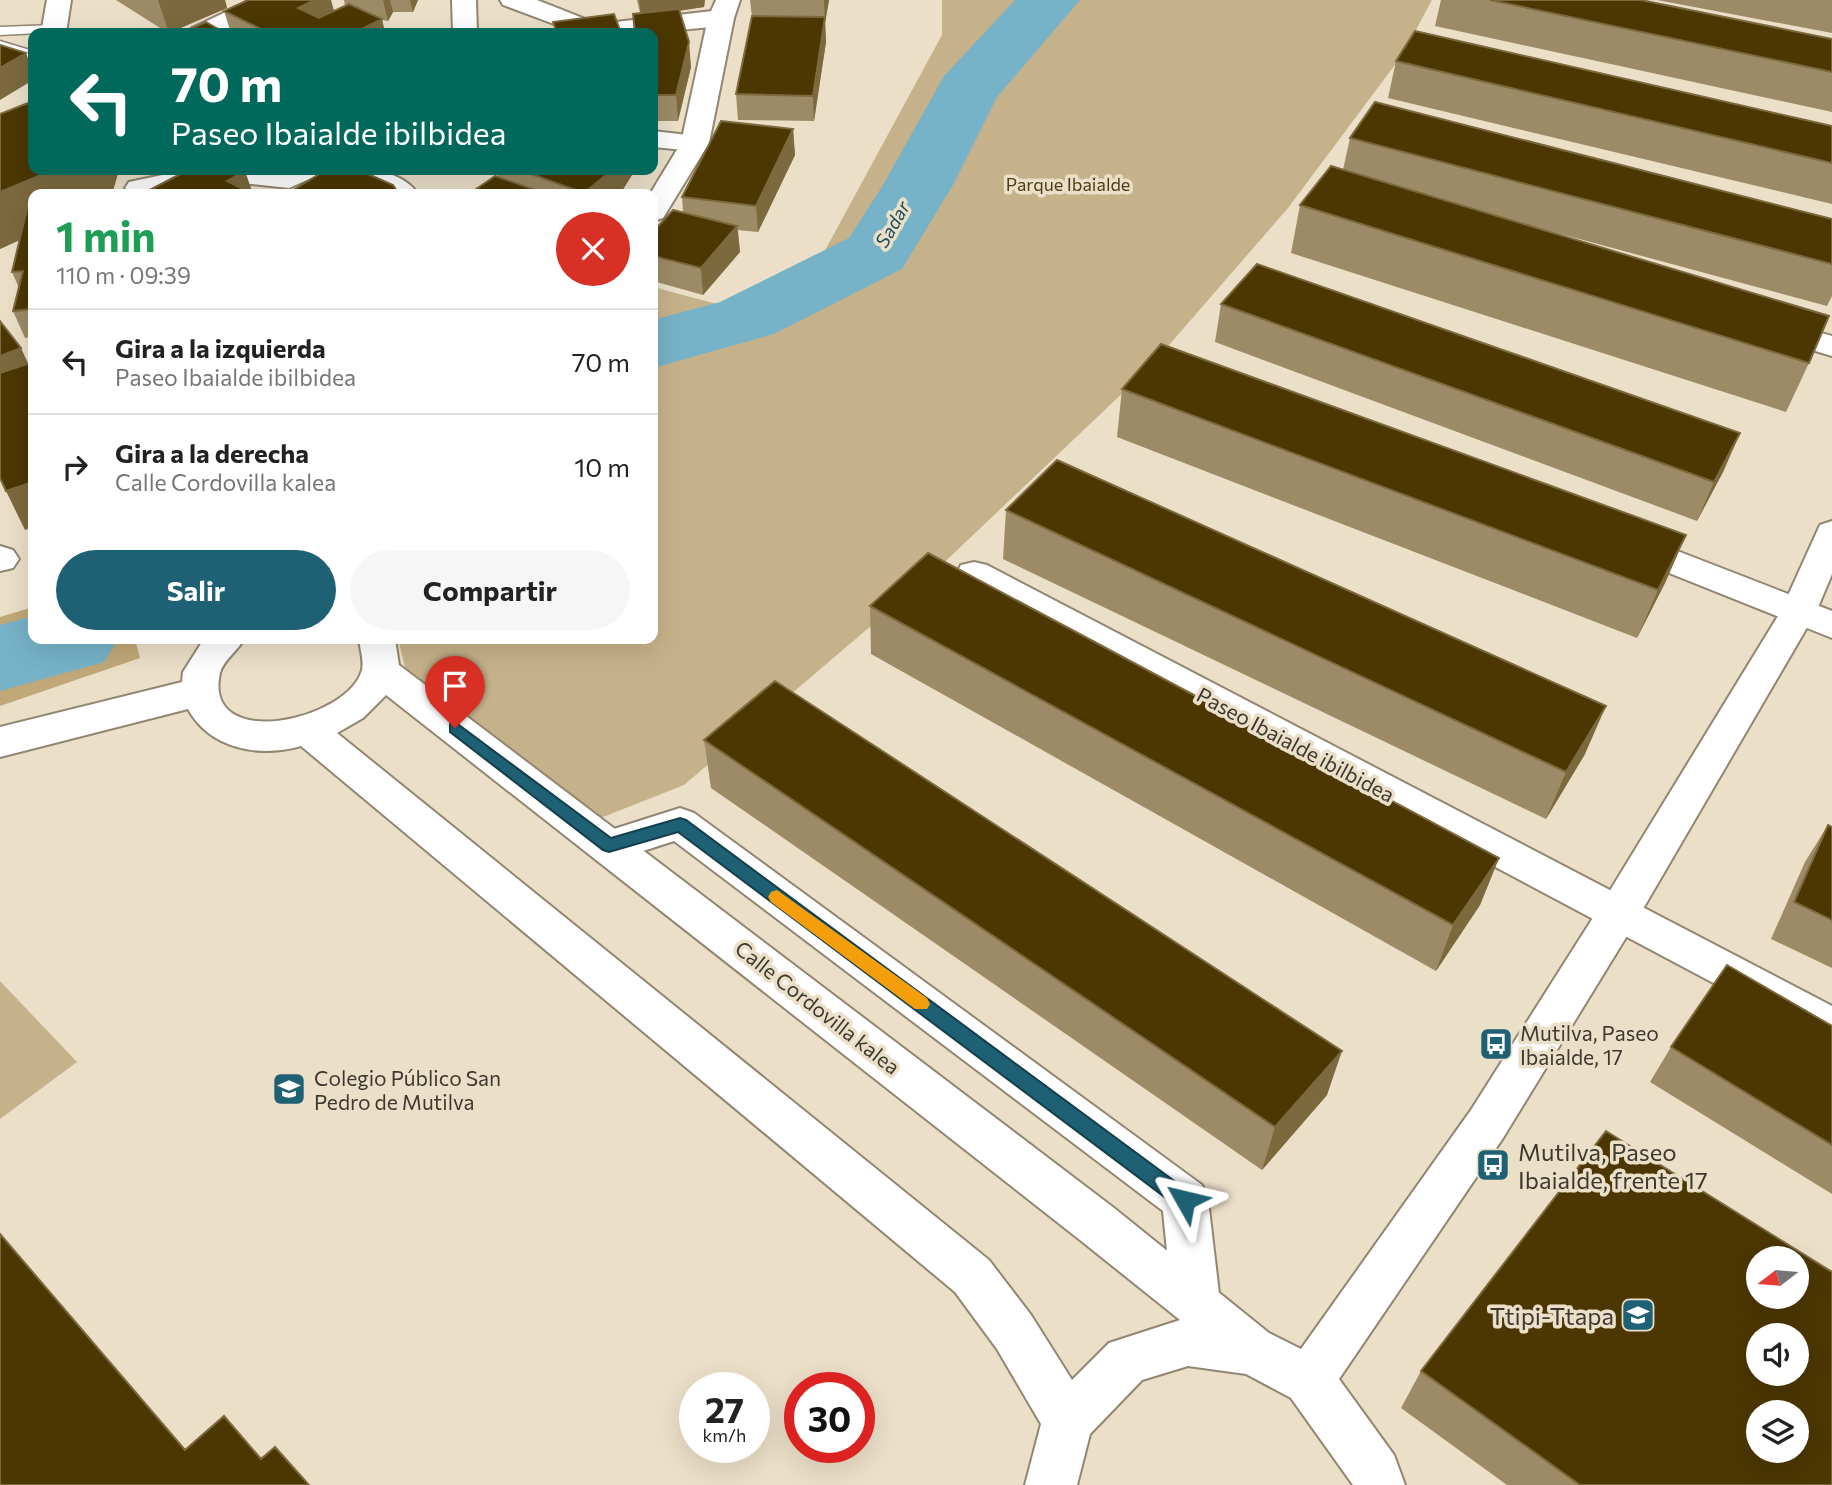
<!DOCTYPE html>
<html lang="es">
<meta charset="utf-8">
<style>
:root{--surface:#fff;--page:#f6f6f6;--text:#222;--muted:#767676;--line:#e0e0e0;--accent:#1e6074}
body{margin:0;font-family:Commissioner,sans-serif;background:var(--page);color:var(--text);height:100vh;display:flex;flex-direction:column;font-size:26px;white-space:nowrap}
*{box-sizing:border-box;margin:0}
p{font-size:23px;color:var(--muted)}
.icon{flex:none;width:38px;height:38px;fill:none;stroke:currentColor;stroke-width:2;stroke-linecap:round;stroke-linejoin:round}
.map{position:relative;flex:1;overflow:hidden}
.panel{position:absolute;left:28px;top:189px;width:630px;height:455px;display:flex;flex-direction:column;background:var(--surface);border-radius:14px;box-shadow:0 7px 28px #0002}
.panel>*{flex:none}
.top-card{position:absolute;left:28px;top:28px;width:630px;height:147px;border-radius:14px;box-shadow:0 7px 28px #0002;background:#00695c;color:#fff;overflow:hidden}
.needle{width:46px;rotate:254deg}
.tools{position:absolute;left:1746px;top:1246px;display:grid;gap:14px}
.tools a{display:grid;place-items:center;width:63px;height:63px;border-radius:50%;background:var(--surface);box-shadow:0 7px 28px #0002;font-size:35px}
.speed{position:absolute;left:679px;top:1372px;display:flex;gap:14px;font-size:35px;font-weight:700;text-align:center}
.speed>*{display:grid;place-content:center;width:91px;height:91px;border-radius:50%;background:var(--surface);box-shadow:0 7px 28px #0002;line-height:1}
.speed small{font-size:18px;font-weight:400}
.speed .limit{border:10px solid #d22;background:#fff;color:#111}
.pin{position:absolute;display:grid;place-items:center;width:60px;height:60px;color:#fff;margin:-72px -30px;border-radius:50% 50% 50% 0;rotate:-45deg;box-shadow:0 0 7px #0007}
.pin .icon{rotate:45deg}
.me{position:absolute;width:77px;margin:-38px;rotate:307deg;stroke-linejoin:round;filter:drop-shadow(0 0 5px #0008)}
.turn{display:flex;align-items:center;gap:24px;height:147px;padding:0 28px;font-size:32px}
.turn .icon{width:91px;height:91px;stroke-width:2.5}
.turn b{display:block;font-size:49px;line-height:60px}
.round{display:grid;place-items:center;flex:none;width:74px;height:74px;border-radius:37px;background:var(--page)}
.summary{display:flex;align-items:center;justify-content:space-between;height:119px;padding:0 28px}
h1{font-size:42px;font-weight:700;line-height:52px;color:#1e9e55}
.button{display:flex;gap:14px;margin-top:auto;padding:14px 28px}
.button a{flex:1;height:80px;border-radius:42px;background:var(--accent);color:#fff;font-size:28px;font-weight:700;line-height:80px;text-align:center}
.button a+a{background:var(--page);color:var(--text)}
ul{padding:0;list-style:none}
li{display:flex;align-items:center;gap:21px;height:105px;padding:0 28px;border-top:2px solid var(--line)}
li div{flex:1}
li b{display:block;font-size:26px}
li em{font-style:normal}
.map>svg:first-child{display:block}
</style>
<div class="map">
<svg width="1832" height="1485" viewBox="0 0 1832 1485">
<rect width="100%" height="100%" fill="#ebdfc8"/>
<path fill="#c6b28a" d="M942,0H1432L1403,54L1288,208L1150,367L932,574L684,785L598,819L405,667L398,639H653V287L732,308L789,289L822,256L942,35Z
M0,981L77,1062L0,1119Z"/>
<path fill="#c0a878" d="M33,607V639H135L140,658L0,706V617Z"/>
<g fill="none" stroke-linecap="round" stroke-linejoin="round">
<path fill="#76b2c8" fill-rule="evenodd" d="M1015,0H1080L997,97L953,185L902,269L774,334L653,368V320L720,302L849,238L883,185L944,76Z
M33,616V639H118L104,662L0,691V625Z"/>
<defs>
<path id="lane" d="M54,25L59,26V32L0,35V27Z
M0,41L33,51V61L0,51Z"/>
<path id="street" d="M251,0H283L280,5L221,33H188L192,28Z
M452,0H476L477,33H453Z
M500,0H537L598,24L721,10L730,13L734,18L730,23L721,26L649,33H568L570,30L503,5Z
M653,131L705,137L709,143L705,149L695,151L653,147Z
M1767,317L1832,336V356L1756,333L1752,326L1756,319Z
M1626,531L1832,611V638L1614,551L1609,543L1614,535Z
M0,546L13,550L19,559L13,568L0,571Z
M974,562L987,565L1832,1006V1046L961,583L956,574L961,565Z
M680,808L694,813L1202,1185L1208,1200L1220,1302L1213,1319L1196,1325L1179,1319L1172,1302L1163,1211L674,841L609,862L595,857L589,846L595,835Z"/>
<path id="secondary" d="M47,0H71L66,33H41Z
M716,0H740L734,18L709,143L663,218L653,221V194H650L681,143L708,18Z
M186,170H320L316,176L289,188L232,182L130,194L125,188L129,182Z
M347,170C372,169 402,171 418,194C393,195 363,193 347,170Z
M1832,521V574L1816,612L1633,926L1503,1138L1339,1379L1394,1455L1405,1485H1353L1291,1398L1246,1374L1188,1366L1142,1380L1090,1434L1077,1485H1025L1041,1424L997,1349L955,1292L301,746C259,758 210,749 188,709L0,757V727L182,682L183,672L204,639H244C238,651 223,660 220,673C202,753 348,721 362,670C364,660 360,649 359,639H395L399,665L1114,1208L1269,1333L1301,1349L1471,1110L1603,902L1781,611L1820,525ZM386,695L1080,1240L1180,1320L1109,1343L1072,1380L1031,1315L989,1260L337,733L363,718Z"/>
</defs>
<use href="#lane" stroke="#918671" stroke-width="3"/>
<use href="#street" stroke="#918671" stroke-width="4"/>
<use href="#secondary" stroke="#918671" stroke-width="4"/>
<use href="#lane" fill="#fff" fill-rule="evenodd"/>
<use href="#street" fill="#fff" fill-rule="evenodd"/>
<use href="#secondary" fill="#fff" fill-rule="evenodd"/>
</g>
<path fill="#9c8b66" d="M116,0H225L227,8L168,33Z
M344,0H418L413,12H393L388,21L382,20L385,33H410H231L224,11H334L345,6Z
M637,0H705L704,7L679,11L691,67L678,121H653V33L640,13Z
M750,0H829L825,23L826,42L814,121L738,120L736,94L752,17Z
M1441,0H1641L1832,39V112L1435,26Z
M1657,0H1832V33Z
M1396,61L1832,126V204L1388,98Z
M33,101V170H119L112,194H33V337L25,338L13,311L19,288L12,272L19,240L0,249V114Z
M793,129L795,155L758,232L738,230L740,252L703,295L653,281V232L683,212L682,197Z
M1350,138L1832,219V296L1827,306L1520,223L1809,363L1786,412L1291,253L1300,205L1343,170Z
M497,170H635L622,191L618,194H473L472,192L498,177Z
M1221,304L1740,433L1723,472L1697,521L1215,342Z
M1122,389L1686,535L1665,583L1637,638L1117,437Z
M1006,510L1585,754L1546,819L1003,559Z
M870,606L1499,858L1480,905L1436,971L871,654Z
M704,740L1327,1095L1262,1170L711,788Z
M1828,825L1832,827V968L1771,939L1805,862Z
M1832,1026V1194L1650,1082L1671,1047Z
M1421,1371L1832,1485H1507L1401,1408Z"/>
<path fill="#7c693e" d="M158,0H225L227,8L169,33Z
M315,0H331L336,18L304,33L298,8Z
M383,0H390L393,12L388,21Z
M410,0H418L413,12Z
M639,0H705L704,7L641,16Z
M824,0H829L825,23Z
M825,17L826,42L814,121L813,96Z
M382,19L385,33H354Z
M689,42L691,67L678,121L676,95Z
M26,53L33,72V80L0,100V68Z
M793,129L795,155L758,232L756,206Z
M53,170H119L112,194H33V234L0,249V192Z
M612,170H635L622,191L618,194H584V193Z
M245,171L253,194L227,181Z
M737,226L740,252L703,295L701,268Z
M21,348L33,374L0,402V356Z
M1740,433L1723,472L1697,521L1714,482Z
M33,482V527L25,530L6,491Z
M1686,535L1665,583L1637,638L1658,590Z
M1606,706L1585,754L1546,819L1566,772Z
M1499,858L1480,905L1436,971L1453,925Z
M1342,1051L1327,1095L1262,1170L1275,1127Z"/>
<path fill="#4c3703" stroke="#7c693e" stroke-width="2" fill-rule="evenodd" d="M248,0H315L298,8L319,18L349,4L382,19L354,33H269L224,11Z
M1490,0H1641L1832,39V72Z
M679,9L689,42L676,95H653V33H635L633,14Z
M614,14L621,33H557L553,22Z
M752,16L825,17L813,96L736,94Z
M206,22L225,33H181Z
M391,29L410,33H385Z
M519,29L523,33H506Z
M1415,31L1832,126V163L1396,61Z
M0,45L26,53L0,68Z
M33,101V170H53L0,192V114Z
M1375,102L1832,219V264L1350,138Z
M721,121L793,129L756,206L682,197Z
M1331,166L1829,316L1809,363L1300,205Z
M188,170H243L245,171L227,181L253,194H142Z
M326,170H359L393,185L399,194H287Z
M520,170H612L584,193Z
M495,176L547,194H478L472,192Z
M33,208V309L13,311L23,271L12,272L27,209Z
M673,210L737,226L701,268L653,256V232Z
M1257,264L1740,433L1714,482L1221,304Z
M0,321L21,348L0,356Z
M1161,344L1686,535L1658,590L1122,389Z
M33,362V482L6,491L0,478V373Z
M1057,460L1606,706L1566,772L1006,510Z
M928,553L1499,858L1453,925L870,606Z
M775,681L1342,1051L1275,1127L704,740Z
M1828,825L1832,827V920L1794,902Z
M1727,965L1832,1026V1145L1671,1047Z
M1606,1131L1832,1272V1485H1580L1421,1371ZM1759,1258H1797V1297H1759ZM1759,1335H1797V1374H1759ZM1759,1412H1797V1451H1759Z
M0,1234L185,1450L224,1416L261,1459L275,1447L309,1485H0Z"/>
<path fill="#1e6074" stroke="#143e4b" stroke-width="2" d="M455,722L611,838L680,818L686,820L1192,1194L1194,1200L1192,1207L1185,1209L1178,1207L678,832L609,852L603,850L450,732V724Z"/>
<path fill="#f59e0b" d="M777,890L927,998L930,1004L927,1009H915L771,902L768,897L771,892Z"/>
<defs>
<symbol id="bus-square" viewBox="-11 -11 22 22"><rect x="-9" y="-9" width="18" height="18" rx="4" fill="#1e6074" stroke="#ebdfc8"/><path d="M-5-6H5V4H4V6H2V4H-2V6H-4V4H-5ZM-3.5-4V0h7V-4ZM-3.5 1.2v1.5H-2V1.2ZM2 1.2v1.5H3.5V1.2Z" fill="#fff"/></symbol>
<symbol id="school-square" viewBox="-11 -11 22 22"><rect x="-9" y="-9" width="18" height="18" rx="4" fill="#1e6074" stroke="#ebdfc8"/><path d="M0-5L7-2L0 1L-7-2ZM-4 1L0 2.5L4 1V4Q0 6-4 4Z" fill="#fff"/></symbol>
</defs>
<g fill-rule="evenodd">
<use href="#bus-square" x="1477" y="1025" width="38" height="38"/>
<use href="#school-square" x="270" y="1070" width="38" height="38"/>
<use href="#bus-square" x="1474" y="1146" width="38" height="38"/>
<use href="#school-square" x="1619" y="1296" width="38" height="38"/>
</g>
<g text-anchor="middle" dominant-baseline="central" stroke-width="7" stroke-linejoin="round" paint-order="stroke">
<g font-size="18" fill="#4f3d17" stroke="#ebdfc8">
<text x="1068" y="184">Parque Ibaialde</text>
</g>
<g font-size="19" font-style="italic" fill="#1d5060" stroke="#ebdfc8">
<text transform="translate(892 224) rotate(-60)">Sadar</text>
</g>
<g font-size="21" fill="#3e3930" stroke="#ebdfc8">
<text transform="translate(1296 744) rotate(28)">Paseo Ibaialde ibilbidea</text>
<text transform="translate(818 1007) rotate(38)">Calle Cordovilla kalea</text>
</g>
<g font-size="21" fill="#3e3930" stroke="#ebdfc8" text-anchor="start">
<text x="1520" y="1032">Mutilva, Paseo<tspan x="1520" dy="24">Ibaialde, 17</tspan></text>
<text x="314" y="1077">Colegio Público San<tspan x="314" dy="24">Pedro de Mutilva</tspan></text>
</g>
<g font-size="24" fill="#3e3930" stroke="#ebdfc8" text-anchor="start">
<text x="1518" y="1151">Mutilva, Paseo<tspan x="1518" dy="28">Ibaialde, frente 17</tspan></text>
<text x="1614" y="1315" text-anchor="end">Ttipi-Ttapa</text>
</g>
</g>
</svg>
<div class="tools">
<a><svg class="needle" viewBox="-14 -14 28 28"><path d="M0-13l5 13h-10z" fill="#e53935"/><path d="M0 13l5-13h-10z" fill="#767676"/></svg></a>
<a><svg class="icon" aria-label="sound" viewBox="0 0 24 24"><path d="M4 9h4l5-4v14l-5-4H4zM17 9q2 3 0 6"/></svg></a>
<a><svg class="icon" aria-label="layers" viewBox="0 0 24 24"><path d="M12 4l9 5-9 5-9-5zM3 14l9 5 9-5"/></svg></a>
</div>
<div class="speed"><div>27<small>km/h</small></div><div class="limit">30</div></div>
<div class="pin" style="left:455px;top:728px;background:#d93025"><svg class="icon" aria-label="arrive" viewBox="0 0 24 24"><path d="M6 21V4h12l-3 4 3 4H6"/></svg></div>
<svg class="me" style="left:1185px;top:1200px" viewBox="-20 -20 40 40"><path d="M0-17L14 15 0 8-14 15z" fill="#1e6074" stroke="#fff" stroke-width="4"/></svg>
<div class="top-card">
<div class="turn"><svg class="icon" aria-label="left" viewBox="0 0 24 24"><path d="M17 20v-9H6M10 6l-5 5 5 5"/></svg><div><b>70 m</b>Paseo Ibaialde ibilbidea</div></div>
</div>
<section class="panel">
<div class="summary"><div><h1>1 min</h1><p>110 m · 09:39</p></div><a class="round" style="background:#d93025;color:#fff"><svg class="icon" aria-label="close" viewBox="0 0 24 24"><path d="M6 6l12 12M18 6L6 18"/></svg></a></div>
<ul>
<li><svg class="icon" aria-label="left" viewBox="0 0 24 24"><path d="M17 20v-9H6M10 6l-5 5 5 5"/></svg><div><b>Gira a la izquierda</b><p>Paseo Ibaialde ibilbidea</p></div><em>70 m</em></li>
<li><svg class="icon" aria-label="right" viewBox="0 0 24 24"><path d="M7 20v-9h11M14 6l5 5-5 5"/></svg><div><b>Gira a la derecha</b><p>Calle Cordovilla kalea</p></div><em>10 m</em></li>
</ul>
<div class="button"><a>Salir</a><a>Compartir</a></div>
</section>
</div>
